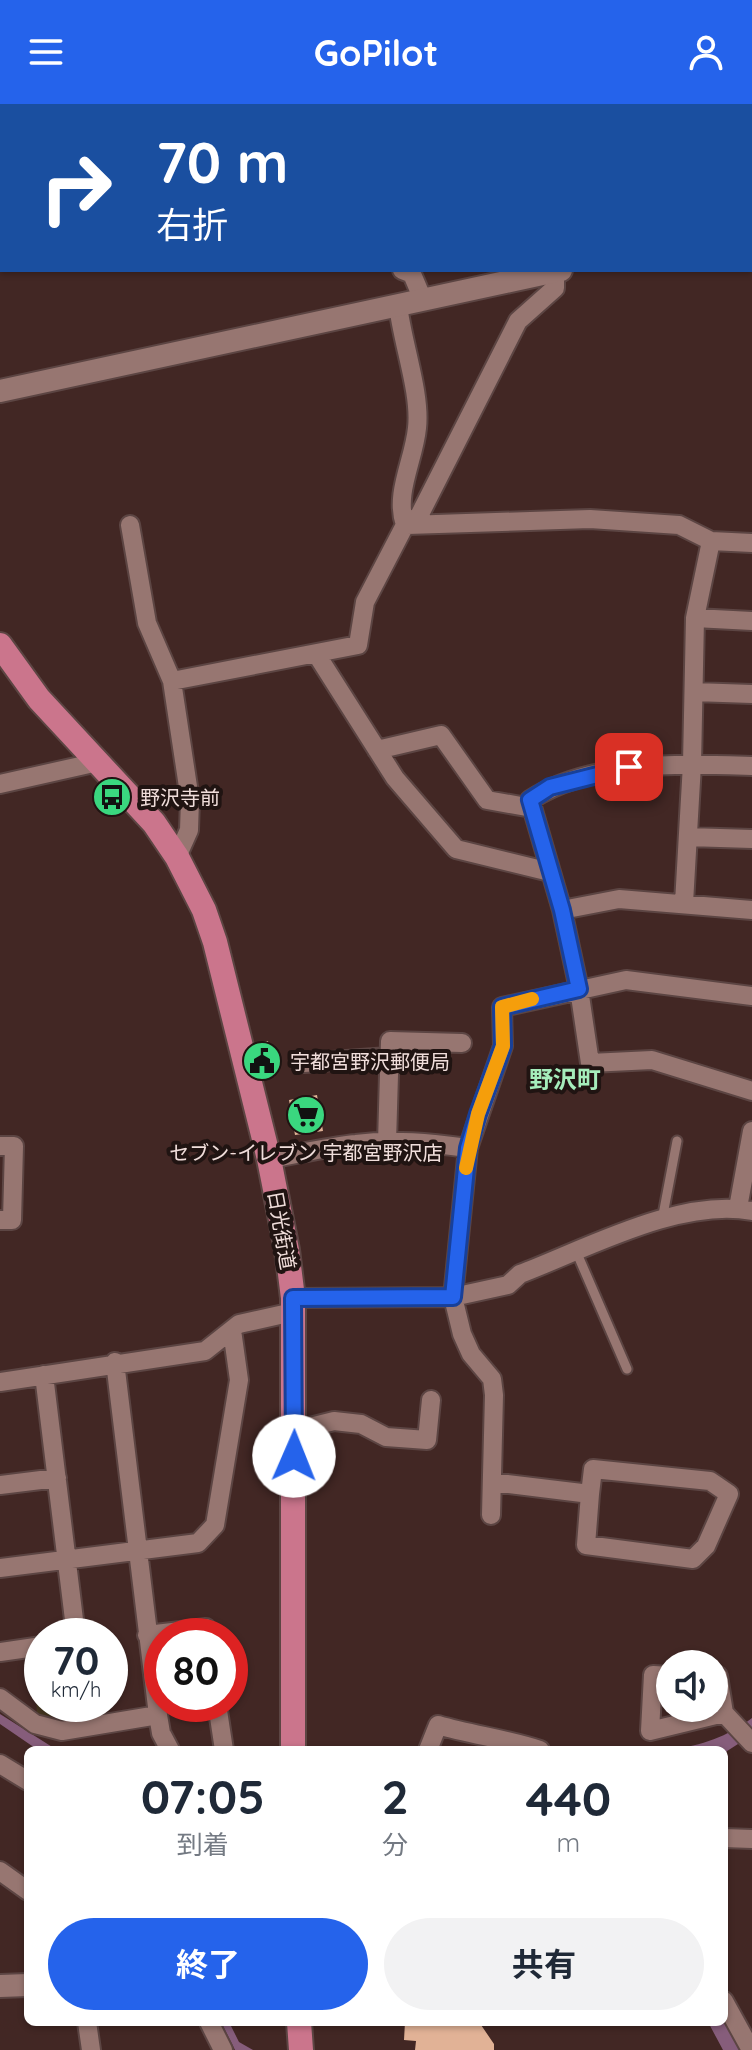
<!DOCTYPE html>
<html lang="ja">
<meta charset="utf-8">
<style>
:root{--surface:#fff;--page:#f2f2f3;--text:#1f2937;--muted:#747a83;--accent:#2563eb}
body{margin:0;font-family:Quicksand,"Noto Sans JP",sans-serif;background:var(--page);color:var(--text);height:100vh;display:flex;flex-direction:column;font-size:30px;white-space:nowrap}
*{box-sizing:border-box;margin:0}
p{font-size:26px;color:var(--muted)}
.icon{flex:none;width:44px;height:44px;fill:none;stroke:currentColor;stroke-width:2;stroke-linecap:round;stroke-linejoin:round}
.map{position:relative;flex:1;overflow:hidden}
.side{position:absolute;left:24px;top:1642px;width:704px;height:280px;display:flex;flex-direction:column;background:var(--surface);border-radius:12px;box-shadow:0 2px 6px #0004}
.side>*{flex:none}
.guide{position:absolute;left:0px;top:0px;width:752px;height:168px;box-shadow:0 2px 6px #0004;background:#1a4fa0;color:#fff;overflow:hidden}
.tools{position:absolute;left:656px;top:1546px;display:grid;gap:16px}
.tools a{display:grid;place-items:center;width:72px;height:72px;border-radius:50%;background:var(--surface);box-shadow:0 2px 6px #0004;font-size:40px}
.speed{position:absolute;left:24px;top:1514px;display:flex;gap:16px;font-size:40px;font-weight:700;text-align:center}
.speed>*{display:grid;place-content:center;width:104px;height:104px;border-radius:50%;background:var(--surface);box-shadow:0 2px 6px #0004;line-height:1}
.speed small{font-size:20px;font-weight:400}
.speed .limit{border:12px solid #d22;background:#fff;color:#111}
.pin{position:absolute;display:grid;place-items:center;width:68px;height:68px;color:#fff;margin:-34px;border-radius:16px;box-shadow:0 4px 12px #0006}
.me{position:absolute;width:88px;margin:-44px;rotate:1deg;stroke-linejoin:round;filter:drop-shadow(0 0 6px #0008)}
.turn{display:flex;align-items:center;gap:28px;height:168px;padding:0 24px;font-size:36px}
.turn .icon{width:104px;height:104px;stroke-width:2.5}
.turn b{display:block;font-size:56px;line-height:68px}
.eta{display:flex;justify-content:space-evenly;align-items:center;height:136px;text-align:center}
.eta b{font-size:48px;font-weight:700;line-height:56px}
.primary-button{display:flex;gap:16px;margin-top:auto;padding:16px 24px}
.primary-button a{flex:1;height:92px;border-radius:48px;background:var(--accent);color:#fff;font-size:32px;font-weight:700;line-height:92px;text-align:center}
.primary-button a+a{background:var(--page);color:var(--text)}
header{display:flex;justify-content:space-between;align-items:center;height:104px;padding:0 24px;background:var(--accent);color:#fff;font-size:36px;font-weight:700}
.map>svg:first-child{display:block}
</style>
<header><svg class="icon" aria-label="menu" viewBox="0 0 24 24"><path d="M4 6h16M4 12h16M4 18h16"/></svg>GoPilot<svg class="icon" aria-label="person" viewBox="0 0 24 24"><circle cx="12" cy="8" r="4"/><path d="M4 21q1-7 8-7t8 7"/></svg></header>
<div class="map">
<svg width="752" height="1946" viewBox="0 0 752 1946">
<rect width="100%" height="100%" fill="#422724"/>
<path fill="#473821" d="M42,1553V1600H76V1604L70,1611L44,1613L37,1609L32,1554Z"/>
<path fill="#6d5329" d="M0,0H120L2,2V136Z"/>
<path fill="#865d7b" d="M0,1610L57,1646H38L0,1620Z
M752,1614V1631L724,1649V1646H671C702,1641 727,1633 752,1614Z
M724,1916L740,1946H723L708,1918Z
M221,1918H229L239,1938L253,1946H235Z"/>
<path fill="#e1b296" d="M268,937L275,972L255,976L248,941Z
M317,991L323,1027L295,1031L289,996Z
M405,1918H479L494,1940V1946H415L416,1937L404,1936Z"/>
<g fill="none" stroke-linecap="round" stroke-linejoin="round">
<defs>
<path id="service" d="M662,1116L677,1037
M576,1147L627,1265"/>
<path id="minor" d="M294,0L295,2
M736,0L737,2
M750,34L752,39
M402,166L412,170L423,196
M398,201C402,238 421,289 417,324C414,356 394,390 405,421
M130,421L147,519L172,577
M407,421L590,415L679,421L711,437L752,439
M695,514L752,517
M317,551L395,674L456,745L550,768
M694,588L752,590
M377,646L441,631L487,696L532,704
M752,662C681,660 592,656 530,696L562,806L579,885L590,959L652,956L752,987
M0,680L98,658
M688,733L752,735
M177,753L189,726L190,696L172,577L358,541L365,498L405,421L419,412L518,217L555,184V167
M684,799L692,660L695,514L711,437
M562,806L619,795L752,806
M304,959L389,953
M387,1038L390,937L462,939
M0,1042H14L12,1116H0
M269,1055C298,1050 327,1043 356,1040C394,1035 431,1039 468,1044
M738,1104L752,1027
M293,1194L453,1193L508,1181L520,1170C586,1145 681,1093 752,1107
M115,1258L158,1611L161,1629L170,1646
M44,1271L76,1532
M0,1278L205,1247L239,1220L293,1208
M294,1327L334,1317L361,1320L386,1333L427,1336L431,1296
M492,1378L590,1390L586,1441L693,1455L706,1442L729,1390L710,1377L593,1365L590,1390
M0,1381L57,1374
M491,1411L494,1291L492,1275L471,1250L462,1230L453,1193L468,1044L503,942L502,903L626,876L752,892
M0,1464L198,1439L215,1421L239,1276L232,1226
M147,1531L206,1524L207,1532
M0,1548L42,1542
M670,1572L653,1571L650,1627L724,1609
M714,1572H718L724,1609L752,1639
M0,1594L35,1620L62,1627L158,1611
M85,1600L88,1622
M217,1600L224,1646
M428,1646L438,1621C472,1631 507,1635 540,1646
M0,1660L28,1677
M724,1734L752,1735
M0,1767L28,1787
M724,1897L751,1946
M87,1918L91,1946
M209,1918L223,1946"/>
<path id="tertiary" d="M750,134L752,133
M0,287L561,166
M0,1882L28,1881"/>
<path id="trunk" d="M0,541L39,595L154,719L177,753L204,806L215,838L269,1055L287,1146L293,1194V1646
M299,1918L301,1946"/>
</defs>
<use href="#service" stroke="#5c4543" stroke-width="13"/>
<use href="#minor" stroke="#5c4543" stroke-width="22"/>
<use href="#tertiary" stroke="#5c4543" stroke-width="26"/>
<use href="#trunk" stroke="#5c4543" stroke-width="28"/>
<use href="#service" stroke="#977671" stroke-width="9"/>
<use href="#minor" stroke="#977671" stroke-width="18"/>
<use href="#tertiary" stroke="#977671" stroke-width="22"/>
<use href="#trunk" stroke="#cb758c" stroke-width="24"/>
</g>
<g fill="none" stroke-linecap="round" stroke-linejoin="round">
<defs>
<path id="route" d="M294,1352L293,1194L453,1193L468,1044L478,1010L503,942L502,903L579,885L562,806L530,696L550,683L629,663"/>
</defs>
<use href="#route" stroke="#184099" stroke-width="20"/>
<use href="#route" stroke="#2563eb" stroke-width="14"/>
<path stroke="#f59e0b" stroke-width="14" d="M466,1064L478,1010L503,942L502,903L532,895"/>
</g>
<defs>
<symbol id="bus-disc" viewBox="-11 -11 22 22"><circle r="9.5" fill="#3ad77f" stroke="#201412"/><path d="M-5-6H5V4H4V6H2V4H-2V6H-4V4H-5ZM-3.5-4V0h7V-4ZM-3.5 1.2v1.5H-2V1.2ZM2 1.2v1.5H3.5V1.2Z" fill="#111"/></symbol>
<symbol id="civic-disc" viewBox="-11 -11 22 22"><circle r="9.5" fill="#3ad77f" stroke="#201412"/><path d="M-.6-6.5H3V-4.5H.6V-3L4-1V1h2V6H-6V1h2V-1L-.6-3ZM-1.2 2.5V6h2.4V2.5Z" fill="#111"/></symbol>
<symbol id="supermarket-disc" viewBox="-11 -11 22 22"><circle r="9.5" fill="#3ad77f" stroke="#201412"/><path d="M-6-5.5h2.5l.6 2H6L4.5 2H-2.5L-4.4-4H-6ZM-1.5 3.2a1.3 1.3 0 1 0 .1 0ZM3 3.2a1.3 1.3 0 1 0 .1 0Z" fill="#111"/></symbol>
</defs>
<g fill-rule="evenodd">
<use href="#bus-disc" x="90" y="671" width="44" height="44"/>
<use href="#civic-disc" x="240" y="935" width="44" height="44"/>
<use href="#supermarket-disc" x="284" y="989" width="44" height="44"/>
</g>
<g text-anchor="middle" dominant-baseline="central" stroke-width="8" stroke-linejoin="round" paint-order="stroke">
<g font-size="20" fill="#f0dedb" stroke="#201412" text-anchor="start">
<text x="140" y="693">野沢寺前</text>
<text x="290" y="957">宇都宮野沢郵便局</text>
<text x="306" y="1048" text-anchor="middle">セブン-イレブン 宇都宮野沢店</text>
</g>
<g font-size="20" fill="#f0dedb" stroke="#201412">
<text transform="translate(282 1126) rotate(80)">日光街道</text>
</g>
<g font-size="24" font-weight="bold" fill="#a5edbb" stroke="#201412">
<text x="565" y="975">野沢町</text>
</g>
</g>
</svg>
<div class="tools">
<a><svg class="icon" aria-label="sound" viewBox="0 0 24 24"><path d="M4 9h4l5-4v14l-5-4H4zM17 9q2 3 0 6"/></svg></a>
</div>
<div class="speed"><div>70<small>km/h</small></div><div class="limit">80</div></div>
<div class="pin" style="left:629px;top:663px;background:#d93025"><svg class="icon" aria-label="arrive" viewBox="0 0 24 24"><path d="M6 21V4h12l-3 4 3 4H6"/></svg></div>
<svg class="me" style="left:294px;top:1352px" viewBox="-20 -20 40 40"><circle r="19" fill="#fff"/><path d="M0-13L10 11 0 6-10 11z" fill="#2563eb"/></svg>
<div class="guide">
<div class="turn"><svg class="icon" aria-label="right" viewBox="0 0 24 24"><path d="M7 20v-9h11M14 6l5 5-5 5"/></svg><div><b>70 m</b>右折</div></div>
</div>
<section class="side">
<div class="eta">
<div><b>07:05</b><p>到着</p></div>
<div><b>2</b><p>分</p></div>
<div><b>440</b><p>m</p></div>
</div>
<div class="primary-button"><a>終了</a><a>共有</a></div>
</section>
</div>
